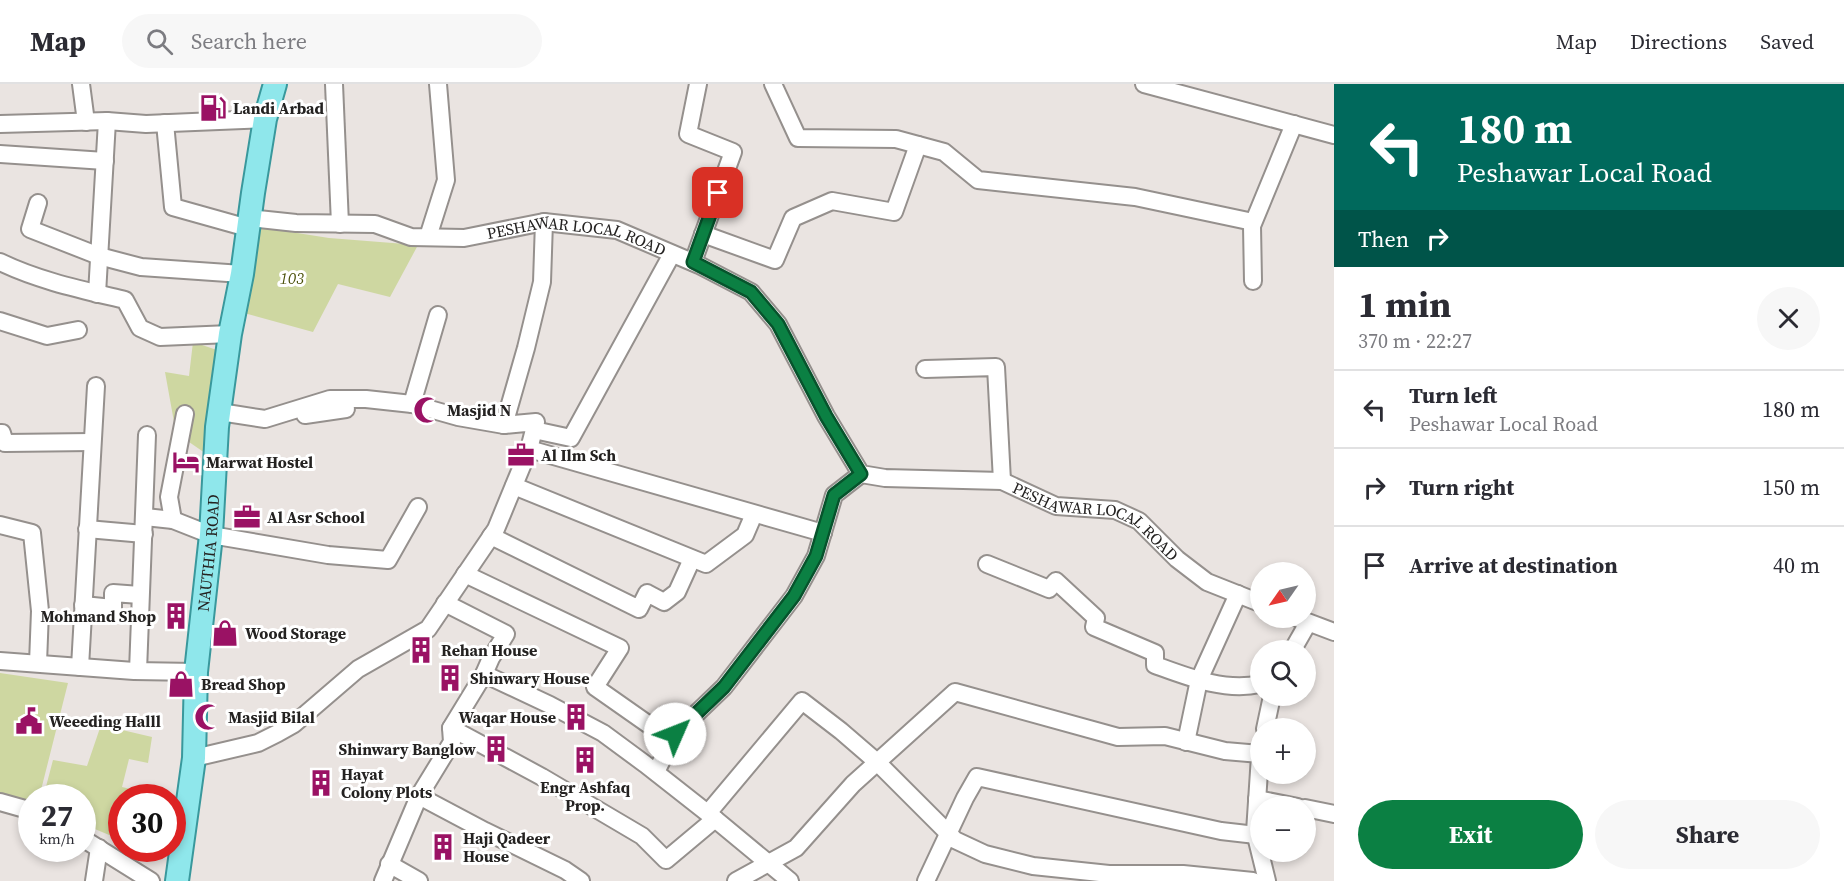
<!DOCTYPE html>
<meta charset="utf-8">
<style>
:root{--surface:#fff;--page:#f7f7f7;--text:#2b2b33;--muted:#7c7c81;--line:#e1e1e2;--accent:#0b8043}
body{margin:0;font-family:"Source Serif 4",serif;background:var(--page);color:var(--text);height:100vh;display:flex;flex-direction:column;font-size:22px;white-space:nowrap}
*{box-sizing:border-box;margin:0}
p{font-size:20px;color:var(--muted)}
.icon{flex:none;width:33px;height:33px;fill:none;stroke:currentColor;stroke-width:2;stroke-linecap:round;stroke-linejoin:round}
.map{position:relative;flex:1;overflow:hidden}
.panel{display:flex;flex-direction:column;background:var(--surface);width:510px}
.panel>*{flex:none}
.guide{background:#00695c;color:#fff;overflow:hidden}
.needle{width:39px;rotate:236deg}
.tools{position:absolute;left:1250px;top:478px;display:grid;gap:12px}
.tools a{display:grid;place-items:center;width:66px;height:66px;border-radius:50%;background:var(--surface);box-shadow:0 3px 9px #0003;font-size:30px}
.speed{position:absolute;left:18px;top:700px;display:flex;gap:12px;font-size:30px;font-weight:700;text-align:center}
.speed>*{display:grid;place-content:center;width:78px;height:78px;border-radius:50%;background:var(--surface);box-shadow:0 3px 9px #0003;line-height:1}
.speed small{font-size:15px;font-weight:400}
.speed .limit{border:9px solid #d22;background:#fff;color:#111}
.pin{position:absolute;display:grid;place-items:center;width:51px;height:51px;color:#fff;margin:-26px;border-radius:12px;box-shadow:0 3px 9px #0006}
.me{position:absolute;width:66px;margin:-33px;rotate:46deg;stroke-linejoin:round;filter:drop-shadow(0 0 4px #0008)}
.turn{display:flex;align-items:center;gap:21px;height:126px;padding:0 24px;font-size:27px}
.turn .icon{width:78px;height:78px;stroke-width:2.5}
.turn b{display:block;font-size:42px;line-height:51px}
.then{display:flex;align-items:center;height:57px;padding:0 24px;background:#0003;gap:12px;font-size:22px}
.round{display:grid;place-items:center;flex:none;width:63px;height:63px;border-radius:32px;background:var(--page)}
.head{display:flex;align-items:center;justify-content:space-between;height:102px;padding:0 24px}
h1{font-size:36px;font-weight:700;line-height:45px}
.cta{display:flex;gap:12px;margin-top:auto;padding:12px 24px}
.cta a{flex:1;height:69px;border-radius:36px;background:var(--accent);color:#fff;font-size:24px;font-weight:700;line-height:69px;text-align:center}
.cta a+a{background:var(--page);color:var(--text)}
ul{padding:0;list-style:none}
li{display:flex;align-items:center;gap:18px;height:78px;padding:0 24px;border-top:2px solid var(--line)}
li div{flex:1}
li b{display:block;font-size:22px}
li em{font-style:normal}
header{display:flex;align-items:center;gap:36px;box-sizing:border-box;height:84px;padding:0 30px;background:var(--surface);border-bottom:2px solid var(--line)}
header strong{font-size:28px}
nav{display:flex;gap:33px;margin-inline-start:auto;font-size:21px}
.search{width:420px;height:54px;background:var(--page);display:flex;align-items:center;gap:15px;box-sizing:border-box;padding:0 21px;border-radius:33px;color:var(--muted);font-size:22px}
main{display:flex;flex:1;min-height:0}
.map>svg:first-child{display:block}
</style>
<header>
<strong>Map</strong>
<div class="search"><svg class="icon" aria-label="search" viewBox="0 0 24 24"><circle cx="10" cy="10" r="6"/><path d="M15 15l6 6"/></svg>Search here</div>
<nav><a>Map</a><a>Directions</a><a>Saved</a></nav>
</header>
<main>
<div class="map">
<svg width="1334" height="797" viewBox="0 0 1334 797">
<rect width="100%" height="100%" fill="#eae4e1"/>
<path fill="#ced7a1" d="M252,142L329,154L418,161L390,213L338,200L313,248L244,229Z
M193,258L217,266L205,369L176,349L165,288L189,292Z
M0,589L68,599L39,714H32L31,721L0,713Z
M101,641L152,653L148,679L129,675L122,703L147,709L145,714H122L121,756L83,740L82,714H43L53,676L87,682Z"/>
<g fill="none" stroke-linecap="round" stroke-linejoin="round">
<defs>
<g id="minor">
<path d="M81,0L86,38"/>
<path d="M334,0L340,140"/>
<path d="M773,0L798,54L896,55L944,68L978,96L1135,113L1253,138"/>
<path d="M1144,0L1334,51"/>
<path d="M165,39L173,123L248,144"/>
<path d="M0,40L107,37L146,40L265,35"/>
<path d="M0,70L105,77"/>
<path d="M38,119L30,145L99,172L141,183L242,190"/>
<path id="s1" d="M249,134L296,139L375,140L411,153L464,154L544,138L617,146L699,181L751,208L778,240L826,332L861,390L885,394L1002,397L1056,422L1115,426L1139,437L1177,475L1207,498L1260,519"/>
<path d="M703,150L775,176L793,134L832,117L894,128L918,61"/>
<path d="M428,153L446,96L438,0"/>
<path d="M0,178C39,197 83,206 125,216L140,244L160,253L230,250"/>
<path d="M693,178L733,68L688,50L698,0"/>
<path d="M1253,197L1252,142L1294,40"/>
<path d="M97,210L107,37"/>
<path d="M0,237L47,252L78,246"/>
<path d="M925,285L996,283L1002,397"/>
<path d="M412,320L438,231"/>
<path d="M220,328L265,335L330,315H366L412,320L458,333L504,341"/>
<path d="M305,331L346,325"/>
<path d="M534,346L571,354L672,170"/>
<path d="M0,349H2L5,359L92,358"/>
<path d="M529,365L823,449"/>
<path d="M514,402L706,480L745,451L754,430"/>
<path d="M145,433L173,436L211,451L328,471L388,476L418,423"/>
<path d="M173,436L169,413L185,330"/>
<path d="M0,441L32,449L40,527L38,579"/>
<path d="M87,445L144,450"/>
<path d="M491,452L639,525L647,509L664,518L677,508L692,475"/>
<path d="M987,480L1049,505L1056,497L1096,534L1094,543L1155,569V581C1188,593 1225,608 1260,600"/>
<path d="M465,490L620,564L595,603L672,657"/>
<path d="M83,521L113,524V509L140,511"/>
<path d="M1297,534L1334,548"/>
<path d="M1292,567L1308,539"/>
<path d="M0,577L134,587L196,588"/>
<path d="M80,583L96,302"/>
<path d="M138,587L147,351"/>
<path d="M484,590L550,621L603,649L645,680L715,735L790,797"/>
<path d="M451,644L542,693L642,752L666,776L715,735"/>
<path d="M1265,645L1272,612"/>
<path d="M1186,658L1199,596L1238,510"/>
<path d="M1260,672L1255,748L1267,797"/>
<path d="M194,674L258,659L278,649L294,640L358,585L428,545L496,445L529,365L536,338L504,341L526,264L542,198L544,138"/>
<path d="M656,688L675,650L724,603L794,512L816,472L834,411L861,390"/>
<path d="M419,712L485,747L565,786L581,797"/>
<path d="M1257,715L1298,723"/>
<path d="M0,718L32,727"/>
<path d="M1305,724L1334,730"/>
<path d="M708,729L802,617L841,647L877,678L955,756L985,770L1033,782L1109,790H1183L1253,797"/>
<path d="M82,754L151,797"/>
<path d="M389,780L419,797"/>
<path d="M94,797L99,764"/>
<path d="M383,797L419,712L452,658L451,644L484,590L491,574L506,550L445,519"/>
<path d="M736,797L796,764L853,700L955,608L1118,653L1165,652L1225,667L1260,670"/>
<path d="M926,797L965,714L977,693L1221,747L1256,751"/>
</g>
<g id="major">
<path id="s2" d="M177,797L194,674L196,588L211,451L217,343L230,250L242,190L253,109L265,35L275,0"/>
</g>
</defs>
<use href="#minor" stroke="#95908d" stroke-width="20"/>
<use href="#major" stroke="#39989c" stroke-width="26"/>
<use href="#minor" stroke="#fff" stroke-width="16"/>
<use href="#major" stroke="#8fe7eb" stroke-width="22"/>
</g>
<g fill="none" stroke-linecap="round" stroke-linejoin="round">
<defs>
<path id="route" d="M675,650L724,603L794,512L816,472L834,411L861,390L826,332L778,240L751,208L693,178L718,109"/>
</defs>
<use href="#route" stroke="#07532c" stroke-width="15"/>
<use href="#route" stroke="#0b8043" stroke-width="10"/>
</g>
<defs>
<symbol id="fuel-bare" viewBox="-9 -9 18 18"><path d="M-5.5-6h7V0h2V4h1.3V-2.5L3-4.5l.8-.8L6-3V5H2.5V1h-1V6h-7ZM-4.2-4.7v3.2H.2V-4.7Z" fill="#9a1264" stroke="#fff" stroke-width="2.5" paint-order="stroke"/></symbol>
<symbol id="mosque-bare" viewBox="-9 -9 18 18"><path d="M3.5-4.9A6 6 0 1 0 3.5 4.9A5 5 0 1 1 3.5-4.9Z" fill="#9a1264" stroke="#fff" stroke-width="2.5" paint-order="stroke"/></symbol>
<symbol id="office-bare" viewBox="-9 -9 18 18"><path d="M-6-3h4V-5.5h4V-3h4V5H-6ZM-1-4.5V-3h2v-1.5ZM-6 0V1H6V0Z" fill="#9a1264" stroke="#fff" stroke-width="2.5" paint-order="stroke"/></symbol>
<symbol id="hotel-bare" viewBox="-9 -9 18 18"><path d="M-6-4.5h1.5V1H6V5H4.5V3h-9V5H-6ZM-4 0a1.8 1.8 0 1 1 3.6 0ZM.5 0V-2.5h3Q6-2.5 6 0Z" fill="#9a1264" stroke="#fff" stroke-width="2.5" paint-order="stroke"/></symbol>
<symbol id="building-bare" viewBox="-9 -9 18 18"><path d="M-4-6H4V6H1V3H-1V6H-4ZM-2.5-4.3h1.7v1.8h-1.7ZM.8-4.3h1.7v1.8H.8ZM-2.5-1h1.7V.8h-1.7ZM.8-1h1.7V.8H.8Z" fill="#9a1264" stroke="#fff" stroke-width="2.5" paint-order="stroke"/></symbol>
<symbol id="shop-bare" viewBox="-9 -9 18 18"><path d="M-5-2.5h2.3a2.7 3.5 0 0 1 5.4 0H5L5.5 6h-11ZM-1.5-2.5h3a1.5 2.3 0 0 0-3 0Z" fill="#9a1264" stroke="#fff" stroke-width="2.5" paint-order="stroke"/></symbol>
<symbol id="civic-bare" viewBox="-9 -9 18 18"><path d="M-.6-6.5H3V-4.5H.6V-3L4-1V1h2V6H-6V1h2V-1L-.6-3ZM-1.2 2.5V6h2.4V2.5Z" fill="#9a1264" stroke="#fff" stroke-width="2.5" paint-order="stroke"/></symbol>
</defs>
<g fill-rule="evenodd">
<use href="#fuel-bare" x="194" y="5" width="38" height="38"/>
<use href="#mosque-bare" x="408" y="307" width="38" height="38"/>
<use href="#office-bare" x="502" y="352" width="38" height="38"/>
<use href="#hotel-bare" x="167" y="359" width="38" height="38"/>
<use href="#office-bare" x="228" y="414" width="38" height="38"/>
<use href="#building-bare" x="157" y="513" width="38" height="38"/>
<use href="#shop-bare" x="206" y="530" width="38" height="38"/>
<use href="#building-bare" x="402" y="547" width="38" height="38"/>
<use href="#building-bare" x="431" y="575" width="38" height="38"/>
<use href="#shop-bare" x="162" y="581" width="38" height="38"/>
<use href="#mosque-bare" x="189" y="614" width="38" height="38"/>
<use href="#building-bare" x="557" y="614" width="38" height="38"/>
<use href="#civic-bare" x="10" y="618" width="38" height="38"/>
<use href="#building-bare" x="477" y="646" width="38" height="38"/>
<use href="#building-bare" x="566" y="657" width="38" height="38"/>
<use href="#building-bare" x="302" y="680" width="38" height="38"/>
<use href="#building-bare" x="424" y="744" width="38" height="38"/>
</g>
<g text-anchor="middle" dominant-baseline="central" stroke-width="6" stroke-linejoin="round" paint-order="stroke">
<g font-size="16" font-weight="bold" fill="#242221" stroke="#fff" text-anchor="start">
<text x="233" y="24">Landi Arbad</text>
<text x="447" y="326">Masjid N</text>
<text x="541" y="371">Al Ilm Sch</text>
<text x="206" y="378">Marwat Hostel</text>
<text x="267" y="433">Al Asr School</text>
<text x="156" y="532" text-anchor="end">Mohmand Shop</text>
<text x="245" y="549">Wood Storage</text>
<text x="441" y="566">Rehan House</text>
<text x="470" y="594">Shinwary House</text>
<text x="201" y="600">Bread Shop</text>
<text x="228" y="633">Masjid Bilal</text>
<text x="556" y="633" text-anchor="end">Waqar House</text>
<text x="49" y="637">Weeeding Halll</text>
<text x="476" y="665" text-anchor="end">Shinwary Banglow</text>
<text x="341" y="690">Hayat<tspan x="341" dy="18">Colony Plots</tspan></text>
<text x="585" y="703" text-anchor="middle">Engr Ashfaq<tspan x="585" dy="18">Prop.</tspan></text>
<text x="463" y="754">Haji Qadeer<tspan x="463" dy="18">House</tspan></text>
</g>
<g font-size="16" fill="#242221" stroke="#fff">
<text stroke="none"><textPath href="#s1" startOffset="333">PESHAWAR LOCAL ROAD</textPath></text>
<text stroke="none"><textPath href="#s1" startOffset="980">PESHAWAR LOCAL ROAD</textPath></text>
<text stroke="none"><textPath href="#s2" startOffset="330">NAUTHIA ROAD</textPath></text>
</g>
<g font-size="16" font-style="italic" fill="#484f07" stroke="#fff">
<text x="292" y="194">103</text>
</g>
</g>
</svg>
<div class="tools">
<a><svg class="needle" viewBox="-14 -14 28 28"><path d="M0-13l5 13h-10z" fill="#e53935"/><path d="M0 13l5-13h-10z" fill="#7c7c81"/></svg></a>
<a><svg class="icon" aria-label="search" viewBox="0 0 24 24"><circle cx="10" cy="10" r="6"/><path d="M15 15l6 6"/></svg></a>
<a>+</a>
<a>−</a>
</div>
<div class="speed"><div>27<small>km/h</small></div><div class="limit">30</div></div>
<div class="pin" style="left:718px;top:109px;background:#d93025"><svg class="icon" aria-label="arrive" viewBox="0 0 24 24"><path d="M6 21V4h12l-3 4 3 4H6"/></svg></div>
<svg class="me" style="left:675px;top:650px" viewBox="-20 -20 40 40"><circle r="19" fill="#fff"/><path d="M0-13L10 11 0 6-10 11z" fill="#0b8043"/></svg>
</div>
<section class="panel">
<div class="guide">
<div class="turn"><svg class="icon" aria-label="left" viewBox="0 0 24 24"><path d="M17 20v-9H6M10 6l-5 5 5 5"/></svg><div><b>180 m</b>Peshawar Local Road</div></div>
<div class="then">Then<svg class="icon" aria-label="right" viewBox="0 0 24 24"><path d="M7 20v-9h11M14 6l5 5-5 5"/></svg></div>
</div>
<div class="head"><div><h1>1 min</h1><p>370 m · 22:27</p></div><a class="round"><svg class="icon" aria-label="close" viewBox="0 0 24 24"><path d="M6 6l12 12M18 6L6 18"/></svg></a></div>
<ul>
<li><svg class="icon" aria-label="left" viewBox="0 0 24 24"><path d="M17 20v-9H6M10 6l-5 5 5 5"/></svg><div><b>Turn left</b><p>Peshawar Local Road</p></div><em>180 m</em></li>
<li><svg class="icon" aria-label="right" viewBox="0 0 24 24"><path d="M7 20v-9h11M14 6l5 5-5 5"/></svg><div><b>Turn right</b></div><em>150 m</em></li>
<li><svg class="icon" aria-label="arrive" viewBox="0 0 24 24"><path d="M6 21V4h12l-3 4 3 4H6"/></svg><div><b>Arrive at destination</b></div><em>40 m</em></li>
</ul>
<div class="cta"><a>Exit</a><a>Share</a></div>
</section>
</main>
